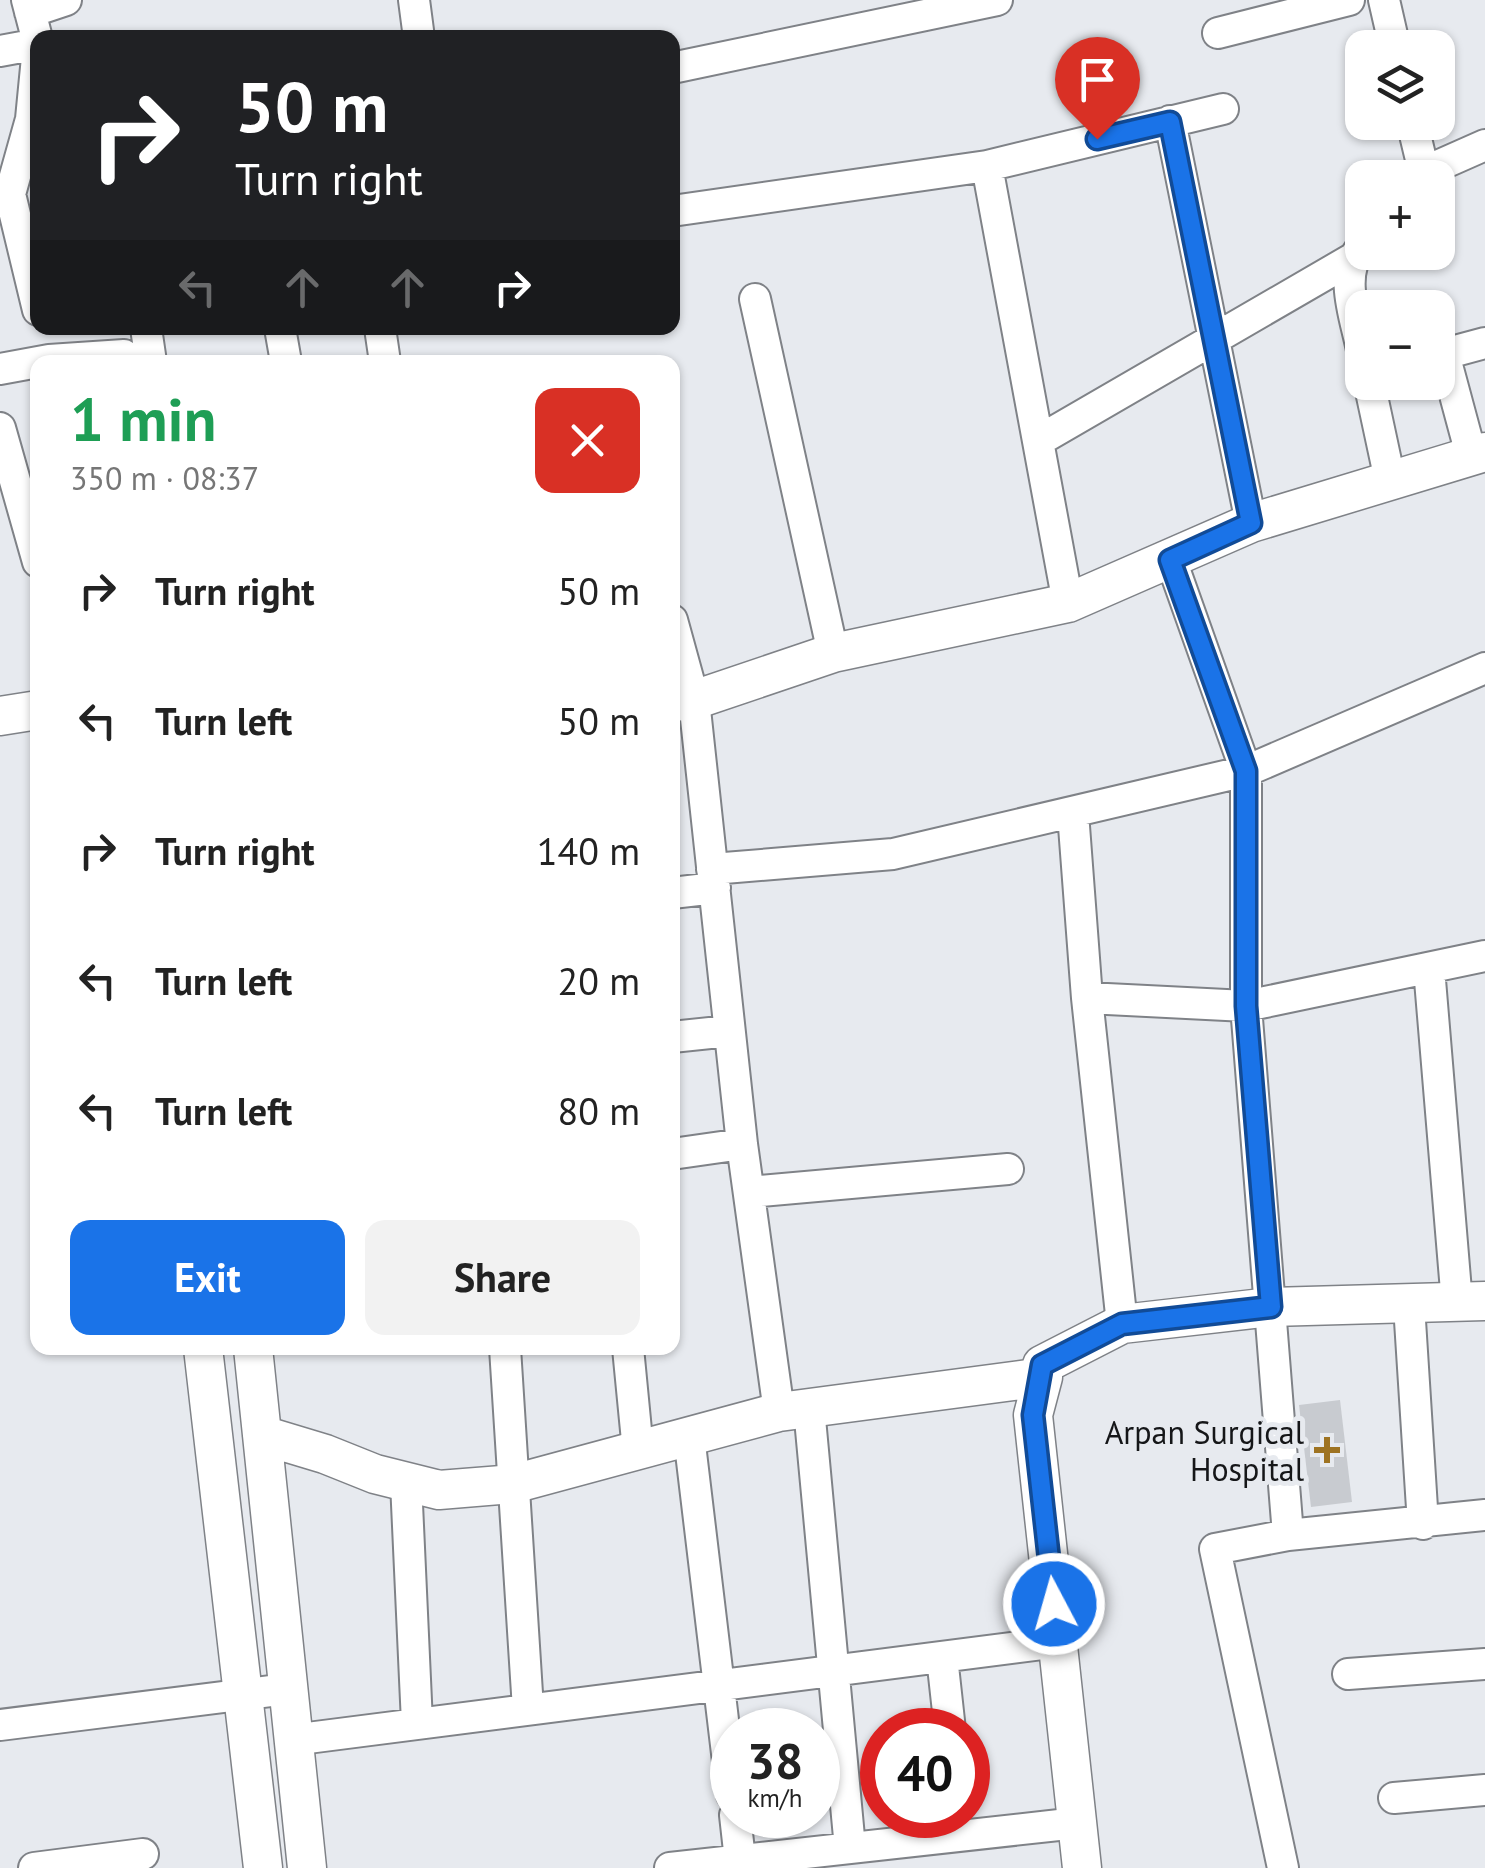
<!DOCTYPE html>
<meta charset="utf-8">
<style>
:root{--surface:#fff;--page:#f2f2f2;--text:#222;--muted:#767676;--accent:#1a73e8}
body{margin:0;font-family:"PT Sans",sans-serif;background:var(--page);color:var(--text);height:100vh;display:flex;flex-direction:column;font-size:38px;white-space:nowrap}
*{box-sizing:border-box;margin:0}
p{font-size:32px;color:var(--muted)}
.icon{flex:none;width:55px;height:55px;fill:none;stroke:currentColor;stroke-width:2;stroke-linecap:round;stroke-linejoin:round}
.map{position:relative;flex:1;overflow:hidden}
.side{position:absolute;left:30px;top:355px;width:650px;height:1000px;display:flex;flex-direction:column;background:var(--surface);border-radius:20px;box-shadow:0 2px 8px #0004}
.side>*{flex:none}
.banner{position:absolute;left:30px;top:30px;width:650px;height:305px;border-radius:20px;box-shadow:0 2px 8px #0004;background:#202124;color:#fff;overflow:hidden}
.controls{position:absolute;left:1345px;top:30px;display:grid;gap:20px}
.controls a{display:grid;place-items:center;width:110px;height:110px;border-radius:20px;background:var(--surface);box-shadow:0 2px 8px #0004;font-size:50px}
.speed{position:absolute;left:710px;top:1708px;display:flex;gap:20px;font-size:50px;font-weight:700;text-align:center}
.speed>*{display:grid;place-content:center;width:130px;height:130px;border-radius:50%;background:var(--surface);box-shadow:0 2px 8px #0004;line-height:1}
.speed small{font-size:25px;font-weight:400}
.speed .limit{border:15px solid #d22;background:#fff;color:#111}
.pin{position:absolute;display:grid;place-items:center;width:85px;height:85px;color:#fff;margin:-102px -42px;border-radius:50% 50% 50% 0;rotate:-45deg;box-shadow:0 0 10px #0007}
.pin .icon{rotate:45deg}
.me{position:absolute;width:110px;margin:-55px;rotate:354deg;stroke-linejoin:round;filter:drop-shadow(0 0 8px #0008)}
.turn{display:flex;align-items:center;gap:35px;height:210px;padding:0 40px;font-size:45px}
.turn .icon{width:130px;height:130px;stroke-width:2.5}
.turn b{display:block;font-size:70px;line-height:85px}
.lanes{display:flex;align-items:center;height:95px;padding:0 40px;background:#0003;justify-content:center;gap:50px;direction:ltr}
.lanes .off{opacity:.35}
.round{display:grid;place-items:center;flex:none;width:105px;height:105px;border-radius:20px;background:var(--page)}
.headline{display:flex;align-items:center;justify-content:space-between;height:170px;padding:0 40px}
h1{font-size:60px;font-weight:700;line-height:75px;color:#1e9e55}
.primary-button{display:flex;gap:20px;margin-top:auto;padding:20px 40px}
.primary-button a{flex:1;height:115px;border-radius:20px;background:var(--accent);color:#fff;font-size:40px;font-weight:700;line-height:115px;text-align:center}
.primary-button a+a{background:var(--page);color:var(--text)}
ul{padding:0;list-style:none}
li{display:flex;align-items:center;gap:30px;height:130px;padding:0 40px}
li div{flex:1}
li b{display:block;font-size:38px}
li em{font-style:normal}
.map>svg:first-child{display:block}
</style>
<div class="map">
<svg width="1485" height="1868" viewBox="0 0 1485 1868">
<rect width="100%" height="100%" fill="#e7eaef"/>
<path fill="#c8cbd0" d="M1340,1400L1352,1502L1311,1507L1299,1405Z"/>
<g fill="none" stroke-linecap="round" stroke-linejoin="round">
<defs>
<path id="minor" d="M27,0L38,42
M414,0L419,38
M1384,0L1395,48
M30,12L66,0
M1218,33L1349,0
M38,47L31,119L10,194L38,310
M0,51L38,44
M672,68L997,0
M1170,121L1251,523
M1412,122L1424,172L1419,178
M987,166L1068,603
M1424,172L1485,145
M672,211L987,166L1223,109
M1361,248C1338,275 1356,319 1362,350
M755,299L833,653
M146,328L151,362
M280,328L286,362
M380,328L385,362
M0,369L49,360L124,355L125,362
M1369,382L1390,480
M0,428L38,562
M1038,441L1352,259
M1472,458L1444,354L1485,343
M1171,560L1246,771V1006L1288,1535
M672,620L694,700L742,1144L779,1412
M1073,813L1087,998L1122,1324
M712,869L893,854L1246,771L1485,668
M672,893L715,888
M1429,968L1457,1303
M1087,998L1246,1006L1485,956
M672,1037L729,1031
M672,1154L742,1144
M749,1192L1008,1169
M1409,1305L1423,1524
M505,1348L528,1709
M628,1348L638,1451
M809,1408L850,1848
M689,1436L732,1795
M406,1482L417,1723
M942,1657L950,1730
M1348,1674L1485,1664
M0,1725L287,1689
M292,1740L1058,1642
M1394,1798L1485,1790
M735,1815L740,1860
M34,1868L143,1854
M670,1868L1077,1823
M1283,1868L1215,1549L1288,1535L1485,1515"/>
<path id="tertiary" d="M672,702L694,700L833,653L1068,603L1251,523L1485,452
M0,716L38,710
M203,1348L263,1868
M253,1348L307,1868
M1043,1377L1033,1415L1082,1868
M262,1435L325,1454L375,1474L439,1490L513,1484L779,1412L1043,1377L1042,1365L1122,1324L1271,1307L1485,1301"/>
</defs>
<use href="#minor" stroke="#7f8287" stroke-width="34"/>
<use href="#tertiary" stroke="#7f8287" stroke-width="41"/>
<use href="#minor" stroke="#fff" stroke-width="30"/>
<use href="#tertiary" stroke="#fff" stroke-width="38"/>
</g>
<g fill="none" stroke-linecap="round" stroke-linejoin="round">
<defs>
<path id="route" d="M1054,1604L1033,1415L1042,1365L1122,1324L1271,1307L1246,1006V771L1170,560L1251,523L1170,122L1097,139"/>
</defs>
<use href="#route" stroke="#114b97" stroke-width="25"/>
<use href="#route" stroke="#1a73e8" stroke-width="18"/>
</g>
<path fill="#9e7322" stroke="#e7eaef" stroke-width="4" d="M1322 1435h10v10h10v10h-10v10h-10v-10h-10v-10h10z"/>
<g text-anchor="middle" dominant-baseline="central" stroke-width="10" stroke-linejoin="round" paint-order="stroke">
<g font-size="32" fill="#151618" stroke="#e7eaef" text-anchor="end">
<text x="1304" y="1432">Arpan Surgical<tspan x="1304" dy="37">Hospital</tspan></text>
</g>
</g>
</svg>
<div class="controls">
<a><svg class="icon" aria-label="layers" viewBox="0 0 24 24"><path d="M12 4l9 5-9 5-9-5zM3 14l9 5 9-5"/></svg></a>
<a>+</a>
<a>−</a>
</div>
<div class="speed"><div>38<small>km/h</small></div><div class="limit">40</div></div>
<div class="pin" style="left:1097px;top:139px;background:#d93025"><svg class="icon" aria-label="arrive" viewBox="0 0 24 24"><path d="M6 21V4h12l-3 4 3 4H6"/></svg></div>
<svg class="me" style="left:1054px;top:1604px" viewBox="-20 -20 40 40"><circle r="17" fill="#1a73e8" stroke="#fff" stroke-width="3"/><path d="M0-11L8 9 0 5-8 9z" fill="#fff"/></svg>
<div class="banner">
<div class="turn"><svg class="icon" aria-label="right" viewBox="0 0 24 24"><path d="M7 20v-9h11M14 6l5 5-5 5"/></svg><div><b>50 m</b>Turn right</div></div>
<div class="lanes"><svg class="icon off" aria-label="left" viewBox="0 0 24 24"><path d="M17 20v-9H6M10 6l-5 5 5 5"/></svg><svg class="icon off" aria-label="ahead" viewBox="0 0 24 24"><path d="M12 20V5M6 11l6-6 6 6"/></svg><svg class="icon off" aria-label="ahead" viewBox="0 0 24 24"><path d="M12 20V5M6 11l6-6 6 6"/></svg><svg class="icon" aria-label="right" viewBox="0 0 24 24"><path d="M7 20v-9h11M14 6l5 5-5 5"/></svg></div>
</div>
<section class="side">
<div class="headline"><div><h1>1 min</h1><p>350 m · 08:37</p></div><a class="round" style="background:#d93025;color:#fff"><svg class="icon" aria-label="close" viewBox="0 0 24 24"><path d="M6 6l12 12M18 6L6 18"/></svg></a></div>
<ul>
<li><svg class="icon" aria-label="right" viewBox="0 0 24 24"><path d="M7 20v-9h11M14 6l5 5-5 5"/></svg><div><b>Turn right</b></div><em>50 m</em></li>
<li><svg class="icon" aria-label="left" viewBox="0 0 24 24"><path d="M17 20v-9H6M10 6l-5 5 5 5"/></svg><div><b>Turn left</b></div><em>50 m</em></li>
<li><svg class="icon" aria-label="right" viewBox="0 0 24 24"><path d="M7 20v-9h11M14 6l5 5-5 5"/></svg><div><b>Turn right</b></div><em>140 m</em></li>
<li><svg class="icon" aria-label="left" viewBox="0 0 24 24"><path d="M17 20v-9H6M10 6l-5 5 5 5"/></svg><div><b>Turn left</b></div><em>20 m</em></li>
<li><svg class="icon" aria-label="left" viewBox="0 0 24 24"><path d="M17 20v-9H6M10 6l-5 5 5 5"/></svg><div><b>Turn left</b></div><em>80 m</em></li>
</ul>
<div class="primary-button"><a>Exit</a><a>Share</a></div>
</section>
</div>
